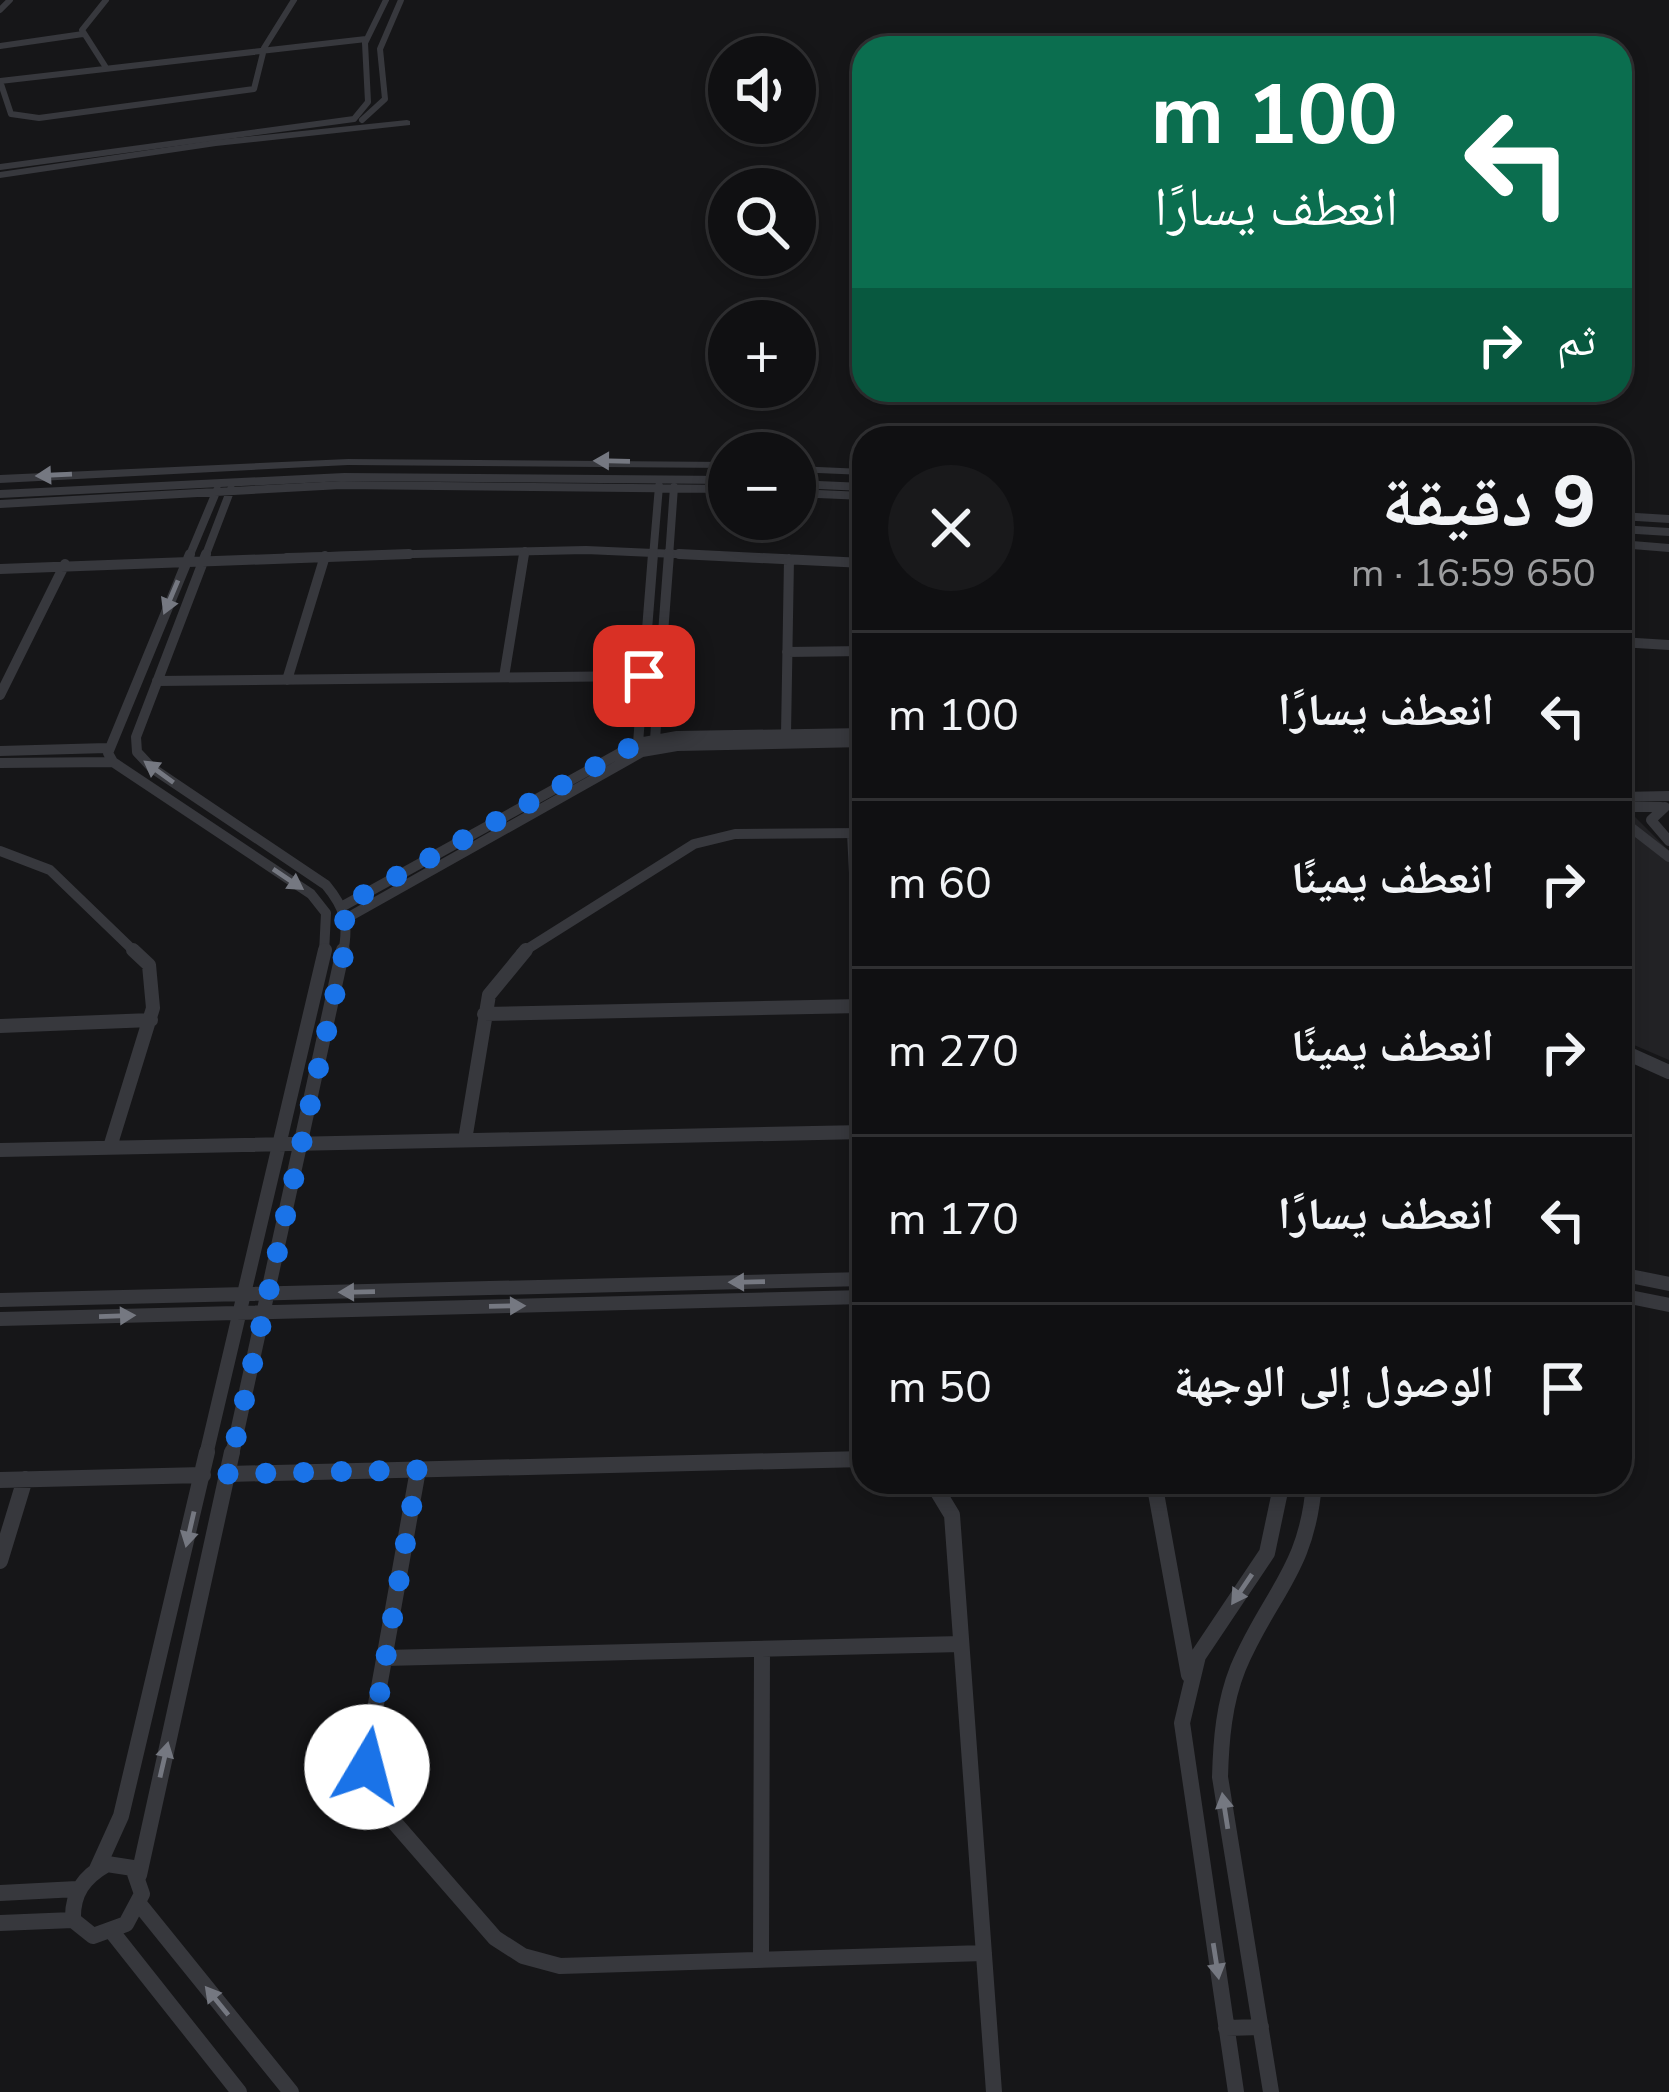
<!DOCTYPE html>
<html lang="ar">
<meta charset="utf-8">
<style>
:root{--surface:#101012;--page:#19191b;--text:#f1f3f6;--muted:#9c9d9f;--line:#303032}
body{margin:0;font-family:"Nunito Sans","Noto Naskh Arabic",sans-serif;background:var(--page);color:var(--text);direction:rtl;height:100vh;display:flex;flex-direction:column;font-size:45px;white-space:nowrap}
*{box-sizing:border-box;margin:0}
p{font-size:39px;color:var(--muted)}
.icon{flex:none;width:66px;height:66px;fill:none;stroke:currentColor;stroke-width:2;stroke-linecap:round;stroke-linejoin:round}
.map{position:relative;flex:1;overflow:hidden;direction:ltr}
.sheet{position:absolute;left:852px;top:426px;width:780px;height:1068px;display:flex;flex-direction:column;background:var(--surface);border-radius:36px;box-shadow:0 6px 18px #0003,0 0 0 3px var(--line);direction:rtl}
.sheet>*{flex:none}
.hud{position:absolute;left:852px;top:36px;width:780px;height:366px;border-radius:36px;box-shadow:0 6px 18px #0003,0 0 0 3px var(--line);direction:rtl;background:#0b6e4f;color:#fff;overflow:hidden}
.fabs{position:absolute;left:708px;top:36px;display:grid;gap:24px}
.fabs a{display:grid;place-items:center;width:108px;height:108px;border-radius:50%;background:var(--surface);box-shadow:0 6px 18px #0003,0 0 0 3px var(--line);font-size:60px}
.pin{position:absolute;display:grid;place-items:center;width:102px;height:102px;color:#fff;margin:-51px;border-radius:24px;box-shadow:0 6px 18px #0006}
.me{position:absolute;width:132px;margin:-66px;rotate:8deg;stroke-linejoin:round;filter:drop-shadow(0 0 9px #0008)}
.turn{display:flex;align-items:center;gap:42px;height:252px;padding:0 36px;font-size:54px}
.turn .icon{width:156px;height:156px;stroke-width:2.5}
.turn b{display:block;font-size:84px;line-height:102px}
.then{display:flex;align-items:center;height:114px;padding:0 36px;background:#0003;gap:24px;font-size:45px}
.round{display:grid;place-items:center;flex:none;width:126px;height:126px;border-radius:63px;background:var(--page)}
.summary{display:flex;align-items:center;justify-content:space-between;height:204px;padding:0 36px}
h1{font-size:72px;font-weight:800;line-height:90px}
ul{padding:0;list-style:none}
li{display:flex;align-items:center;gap:36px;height:168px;padding:0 36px;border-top:3px solid var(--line)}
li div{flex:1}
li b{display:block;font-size:45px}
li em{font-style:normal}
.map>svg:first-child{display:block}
</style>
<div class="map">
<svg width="1669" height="2092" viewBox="0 0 1669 2092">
<rect width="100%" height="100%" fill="#161618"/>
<path fill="#222225" d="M1620,802L1669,851V1060L1620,1039Z"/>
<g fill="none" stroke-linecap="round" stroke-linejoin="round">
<path stroke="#37383d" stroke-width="6" d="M0,10L10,0
M0,46L83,34
M264,48L294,0
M105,66L82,30L106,0
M0,81L366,39
M0,81L11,114L39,118L254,89L263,53
M362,120L385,99L380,49L401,0
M0,167L354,119L368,102L365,43L386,0"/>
<path stroke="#37383d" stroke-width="8" d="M795,493L864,496
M0,504L341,485L729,489
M1620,544L1669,548
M189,557L217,490
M205,557L231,489
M287,557L586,550L743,557
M524,557L525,551
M653,557L659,486
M669,557L674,487"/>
<path stroke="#37383d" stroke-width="10" d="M190,554L108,753L113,762L311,894L326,913L324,953
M206,554L136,737L137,752L152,768L326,885C345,908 349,923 343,953
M679,554L864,563
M0,569L409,554
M1620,642L1669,645
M787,652L864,651
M504,677L524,554
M287,680L325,556
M157,681L643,676
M0,695L65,564
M786,734L789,559
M655,739L669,554
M638,743L653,554
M0,751L107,748
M0,763L113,762
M1620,797L1669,796
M1620,807H1661
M1665,807L1651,820L1669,841
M1620,819L1669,857
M852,833L858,953
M0,851L50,870L136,953
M343,906L638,743L677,736L864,733
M347,918L642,752L677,746L864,742
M521,953L694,844L735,834L864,833"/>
<path stroke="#37383d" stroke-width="14" d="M858,950L864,1070
M484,1014L861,1006
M0,1026L151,1020
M1620,1050L1669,1072
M465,1140L489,995L526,950
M110,1147L153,1008L149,965L133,950
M0,1150L864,1132
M1620,1274L1669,1284
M1620,1295L1669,1305
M0,1300L864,1279
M0,1319L864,1297
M206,1455L325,950
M232,1455L343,950"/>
<path stroke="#37383d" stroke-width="16" d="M418,1470L367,1754L368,1780L381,1807L495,1938L523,1956L560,1966L984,1953
M228,1474L864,1459
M0,1480L203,1475
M932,1482L952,1515L994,2092
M1154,1482L1189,1675
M0,1561L25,1479
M384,1658L961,1644
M107,1864L133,1868L142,1894L126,1924L93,1936L73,1920C72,1893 84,1877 107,1864Z
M97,1869L121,1816L207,1452
M139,1875L232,1452
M0,1893L77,1889
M140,1905L291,2092
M0,1923L73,1920
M113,1933L239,2092
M761,1960L762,1649
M1226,2028L1261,2027
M1236,2092L1182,1723L1198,1656L1267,1553L1282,1482
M1271,2092L1220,1777C1221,1740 1224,1703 1238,1668C1269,1594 1308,1570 1314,1482"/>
<path fill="#37383d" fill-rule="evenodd" d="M407,120L410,121V125L216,146L0,178V172L216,140Z
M348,459L729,462V468L348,465L0,483V475Z
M795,466L864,469V475L795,472Z
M344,473L729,476V484L344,481L0,498V490Z
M795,480L864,483V491L795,488Z
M1620,512L1669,515V523L1620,520Z
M1620,525L1669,528V536L1620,533Z"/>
</g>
<defs><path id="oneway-solid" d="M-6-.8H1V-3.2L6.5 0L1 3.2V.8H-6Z" transform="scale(3)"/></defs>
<g fill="#757881">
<use href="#oneway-solid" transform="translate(612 461) rotate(-179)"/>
<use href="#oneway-solid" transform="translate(54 475) rotate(177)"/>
<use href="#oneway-solid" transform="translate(171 597) rotate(113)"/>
<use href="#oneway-solid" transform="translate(159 772) rotate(-144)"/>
<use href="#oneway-solid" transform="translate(288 879) rotate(34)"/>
<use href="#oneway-solid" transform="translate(747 1282) rotate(179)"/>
<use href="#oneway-solid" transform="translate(357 1292) rotate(179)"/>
<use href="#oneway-solid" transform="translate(507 1306) rotate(-1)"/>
<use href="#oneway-solid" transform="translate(117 1316) rotate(-2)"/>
<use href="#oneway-solid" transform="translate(190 1529) rotate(103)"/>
<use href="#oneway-solid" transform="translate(1242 1589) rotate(124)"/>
<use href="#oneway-solid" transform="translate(164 1760) rotate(-77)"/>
<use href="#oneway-solid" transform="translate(1225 1811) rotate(-99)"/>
<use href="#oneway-solid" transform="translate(1216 1961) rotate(81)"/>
<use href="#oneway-solid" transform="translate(217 2001) rotate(-129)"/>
</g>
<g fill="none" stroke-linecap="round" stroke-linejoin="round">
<path stroke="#1a73e8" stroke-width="21" stroke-dasharray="0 37.8" d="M367,1767L418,1470L228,1474L347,940L343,906L638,743L644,676"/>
</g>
</svg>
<div class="fabs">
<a><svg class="icon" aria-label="sound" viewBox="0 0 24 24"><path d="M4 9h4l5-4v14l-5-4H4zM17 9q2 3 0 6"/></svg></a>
<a><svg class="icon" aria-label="search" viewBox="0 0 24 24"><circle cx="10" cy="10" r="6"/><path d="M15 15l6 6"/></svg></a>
<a>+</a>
<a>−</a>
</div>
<div class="pin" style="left:644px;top:676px;background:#d93025"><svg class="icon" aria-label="arrive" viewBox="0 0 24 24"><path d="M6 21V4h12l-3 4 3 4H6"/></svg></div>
<svg class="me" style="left:367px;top:1767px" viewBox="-20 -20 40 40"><circle r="19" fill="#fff"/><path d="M0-13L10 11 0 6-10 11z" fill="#1a73e8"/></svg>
<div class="hud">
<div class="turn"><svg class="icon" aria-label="left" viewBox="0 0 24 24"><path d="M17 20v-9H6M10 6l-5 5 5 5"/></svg><div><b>100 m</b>انعطف يسارًا</div></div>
<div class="then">ثم<svg class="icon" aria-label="right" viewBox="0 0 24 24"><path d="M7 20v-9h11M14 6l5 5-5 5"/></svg></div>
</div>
<section class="sheet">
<div class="summary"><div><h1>9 دقيقة</h1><p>650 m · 16:59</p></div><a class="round"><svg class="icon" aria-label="close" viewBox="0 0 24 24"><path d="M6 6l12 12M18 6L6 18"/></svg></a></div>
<ul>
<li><svg class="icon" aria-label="left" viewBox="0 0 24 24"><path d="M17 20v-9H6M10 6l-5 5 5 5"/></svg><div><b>انعطف يسارًا</b></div><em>100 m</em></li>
<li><svg class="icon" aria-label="right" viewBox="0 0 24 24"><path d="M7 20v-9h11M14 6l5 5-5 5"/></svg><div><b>انعطف يمينًا</b></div><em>60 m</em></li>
<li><svg class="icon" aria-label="right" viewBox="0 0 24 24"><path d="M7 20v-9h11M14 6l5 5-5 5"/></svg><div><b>انعطف يمينًا</b></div><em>270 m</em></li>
<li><svg class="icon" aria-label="left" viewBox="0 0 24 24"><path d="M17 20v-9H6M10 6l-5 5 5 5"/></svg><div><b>انعطف يسارًا</b></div><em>170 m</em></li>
<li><svg class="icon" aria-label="arrive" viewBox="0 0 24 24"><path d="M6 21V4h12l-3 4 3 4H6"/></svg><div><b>الوصول إلى الوجهة</b></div><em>50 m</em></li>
</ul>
</section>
</div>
